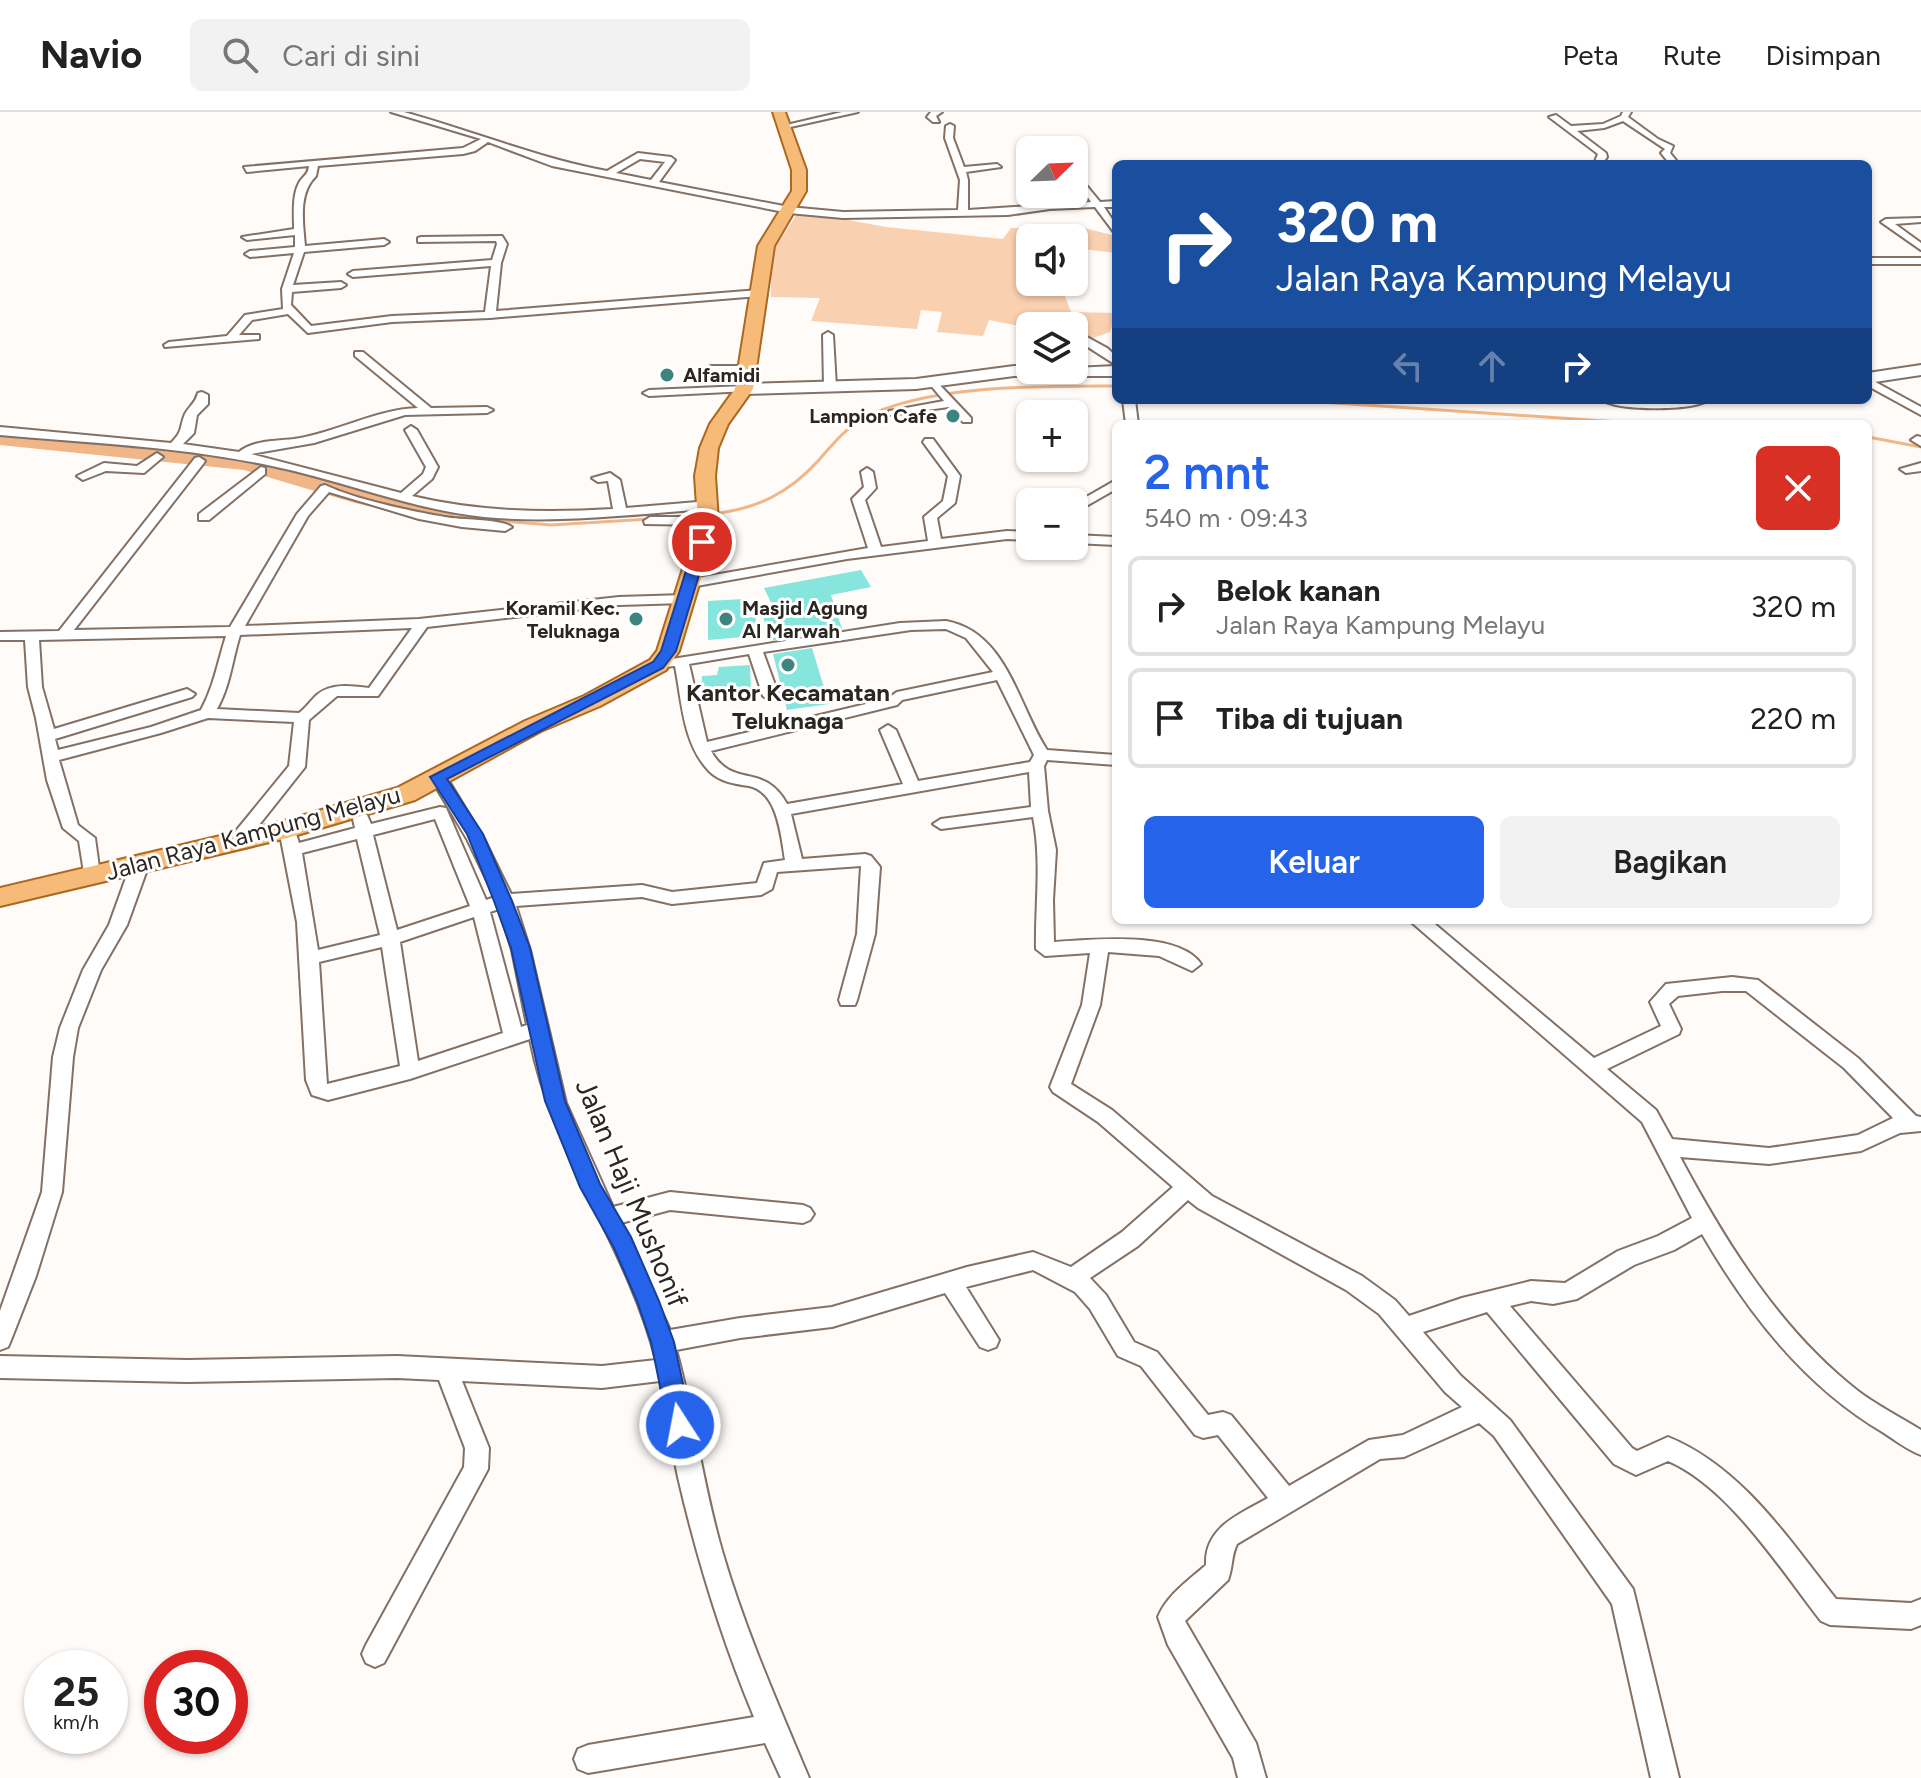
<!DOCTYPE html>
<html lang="id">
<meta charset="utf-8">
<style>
:root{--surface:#fff;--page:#f2f2f2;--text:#222;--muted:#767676;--line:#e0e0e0;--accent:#2563eb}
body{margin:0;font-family:Figtree,sans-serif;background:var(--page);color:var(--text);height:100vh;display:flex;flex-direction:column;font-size:30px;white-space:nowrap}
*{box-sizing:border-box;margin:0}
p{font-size:26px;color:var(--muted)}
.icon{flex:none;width:44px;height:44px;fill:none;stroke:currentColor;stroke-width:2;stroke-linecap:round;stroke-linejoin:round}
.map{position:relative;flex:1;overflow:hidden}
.side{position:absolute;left:1112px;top:308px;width:760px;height:504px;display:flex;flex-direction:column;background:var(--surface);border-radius:12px;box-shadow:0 2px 6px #0004}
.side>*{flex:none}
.guide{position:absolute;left:1112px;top:48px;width:760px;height:244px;border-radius:12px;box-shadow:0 2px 6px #0004;background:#1a4fa0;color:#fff;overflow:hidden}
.needle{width:52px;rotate:67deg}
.controls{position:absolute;left:1016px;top:24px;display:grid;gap:16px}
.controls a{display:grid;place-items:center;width:72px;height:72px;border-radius:12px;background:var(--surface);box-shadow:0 2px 6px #0004;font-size:40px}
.speed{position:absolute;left:24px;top:1538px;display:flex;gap:16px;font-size:40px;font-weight:700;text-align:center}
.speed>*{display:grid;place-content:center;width:104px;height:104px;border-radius:50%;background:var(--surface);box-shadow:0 2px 6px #0004;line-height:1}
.speed small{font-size:20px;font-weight:400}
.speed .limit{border:12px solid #d22;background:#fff;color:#111}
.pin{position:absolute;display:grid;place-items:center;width:68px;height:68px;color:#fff;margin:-34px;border:4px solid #fff;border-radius:50%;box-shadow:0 2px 8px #0007}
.me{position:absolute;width:88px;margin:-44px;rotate:349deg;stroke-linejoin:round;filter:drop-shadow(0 0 6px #0008)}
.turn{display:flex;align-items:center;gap:28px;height:168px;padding:0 32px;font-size:36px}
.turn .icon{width:104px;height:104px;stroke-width:2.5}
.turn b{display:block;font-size:56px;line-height:68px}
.lanes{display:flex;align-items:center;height:76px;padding:0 32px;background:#0003;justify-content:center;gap:40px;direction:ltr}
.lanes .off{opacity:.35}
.round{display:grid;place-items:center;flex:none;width:84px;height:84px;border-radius:12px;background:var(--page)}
.headline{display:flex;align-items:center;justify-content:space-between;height:136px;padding:0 32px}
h1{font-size:48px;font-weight:600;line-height:60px;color:var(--accent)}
.button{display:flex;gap:16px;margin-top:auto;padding:16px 32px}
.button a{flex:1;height:92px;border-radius:12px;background:var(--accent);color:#fff;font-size:32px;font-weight:600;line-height:92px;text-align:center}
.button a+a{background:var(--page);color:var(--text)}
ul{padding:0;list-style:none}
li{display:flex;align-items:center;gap:24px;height:100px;margin:0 16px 12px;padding:0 16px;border:4px solid var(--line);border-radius:12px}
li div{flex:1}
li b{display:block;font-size:30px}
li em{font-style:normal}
header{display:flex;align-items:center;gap:48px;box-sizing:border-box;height:112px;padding:0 40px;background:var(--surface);border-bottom:2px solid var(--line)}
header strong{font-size:38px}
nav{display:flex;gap:44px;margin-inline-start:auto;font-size:28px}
.search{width:560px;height:72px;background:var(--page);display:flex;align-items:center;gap:20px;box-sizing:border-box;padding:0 28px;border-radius:12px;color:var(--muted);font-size:30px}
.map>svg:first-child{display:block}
</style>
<header>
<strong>Navio</strong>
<div class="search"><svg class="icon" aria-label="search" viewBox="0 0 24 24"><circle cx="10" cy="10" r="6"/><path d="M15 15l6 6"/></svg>Cari di sini</div>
<nav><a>Peta</a><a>Rute</a><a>Disimpan</a></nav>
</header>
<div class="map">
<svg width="1921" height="1666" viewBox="0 0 1921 1666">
<rect width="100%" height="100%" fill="#fffbf8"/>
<path fill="#f9d0b0" d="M799,99L886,115L1003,127L1011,116L1080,115L1116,124V141L1074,136V126H1030V158H1025V169L1061,174L1071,200L1116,201L1110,220L1076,232L1074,214L1030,216L989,208L983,224L937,220L942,200L921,198L917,217L811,209L820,186L771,185V142Z"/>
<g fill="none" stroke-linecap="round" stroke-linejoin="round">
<path stroke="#f0b687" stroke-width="3" d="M1291,288L1649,312
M1868,325L1921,335
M712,402C756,397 788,382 818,349C831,334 845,317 862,307C926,272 1044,274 1116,274
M444,404L551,413L650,407
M676,405L702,403"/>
<path fill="#f0b687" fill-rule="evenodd" d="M0,321L246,345L368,380L452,399L455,404L452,409L444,411L355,391L244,358L0,333Z"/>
</g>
<path fill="#86e5dc" d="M861,458L871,475L831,483L842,517L769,529L763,504L777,503L764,476Z
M743,487V506L756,505L755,524L708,528V489Z
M812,536L829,592L787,598L773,542Z
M750,553L751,577L701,581L702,564L717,563L719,555Z"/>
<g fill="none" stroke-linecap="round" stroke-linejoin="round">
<defs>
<path id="street" d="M391,0H404C472,19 538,46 607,59L638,41L671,45L675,48L659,70L789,95L843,100L958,98L960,68L945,26L946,14L950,12L954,14L953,26L964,55L997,52L1001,55L966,60L968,68V98L1091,90L1083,78L1074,77V71L1086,73L1100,90L1116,89V95H1104L1116,113V123L1095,95L1050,97L1008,103L843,106L789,101L552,54L488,30L475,39L463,42L318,54L316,64C298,81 303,110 305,134L384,127L389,130L384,133L304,140L293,173L341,170L346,173L341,176L292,180L291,193L311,214L392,204L485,200L491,154L353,165L348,162L353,159L492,148L497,132L496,129L418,130V126L421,125L502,124L507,132L501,151L496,199L759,178L764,181L759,184L490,206L392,210L308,221L288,202L252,208L239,223H259V227L165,235L164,233L169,230L227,224L245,203L283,197L282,177L294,141L250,145L245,142L250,139L295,135V123L247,128L242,125L294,117C294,103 292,84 299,71C303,63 308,64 309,54L247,60L244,55L463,36L481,27ZM640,47L665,50L651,68L616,61Z
M842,0H858L786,16L782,14Z
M931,0H942L936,4L939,10H933L927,5Z
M1623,0H1631L1628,5L1658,27L1673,34L1670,41L1679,52H1670L1661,41L1665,37L1623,9L1604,16L1577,19L1606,41L1607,45L1602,52H1594L1598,42L1549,5L1556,3L1571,14L1603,12L1621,4Z
M1921,106V110L1895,112L1921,131V138L1881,110L1886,107Z
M1868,146H1921V152H1868Z
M1051,208L1062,214L1047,213L1046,211Z
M1074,218L1107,236L1116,244V253L1074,226Z
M828,220L833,223L836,275L830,278L824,275L823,223Z
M355,240H363L431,296L487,295L493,298L487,301L405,303L314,331L251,342L401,381L423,362L426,355L405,318L411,314L417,318L438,355L432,367L412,384C479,400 545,401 613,397L608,369L598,370L592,366L610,361L620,368L626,396L709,389L715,393L709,397C634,402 559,412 484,405C410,397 344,369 272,354C183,335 91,331 0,323V315L171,331C184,318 179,316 185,302C190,293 195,292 198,281L202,280L208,283V292L197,303L194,321L183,332L239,340C253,328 277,329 294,327C336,321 376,297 418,296L355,244Z
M712,254H747L753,257L747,260L708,259V255Z
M1868,266L1921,295V303L1868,274Z
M934,267L971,306V310H963L949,295L889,303V299L944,289L928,270Z
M744,274L748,275V279L649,284L643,281L649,278Z
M1123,288H1135L1138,312H1126Z
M1917,324L1921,325V334L1911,328Z
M925,327H933L960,364L955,391L937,406L941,427L1007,419L1030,420V428L1007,427L847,447L691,475L684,471L691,467L868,436L852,387L864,375L861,360L867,356L873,360L876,376L865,388L881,435L928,429L924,405L943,389L948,364L923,330Z
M157,341L163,345L144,361L106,359L83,368L77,364L104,351L137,354Z
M199,345L205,349L203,352L74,518L230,515L297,402L321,374L325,373C354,387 410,399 445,405C461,408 501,407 512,415L505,419L462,415L419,407L329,380L308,404L245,514L419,507L619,485L685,483L692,487L685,491L619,493L427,515L378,584H337L309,608L305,655L243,733H231L229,729L231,725L289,654L294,610L208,606L161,621L59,648L78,713L95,726L100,763L91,769L85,767L79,729L63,716L47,668L36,606L28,575L25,528H0V520L59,519L195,346ZM412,516L369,576C352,574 332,571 318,582C311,588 306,596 299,601L217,597C230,574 232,549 240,523ZM226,524C218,549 214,574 201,598L151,615L58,638L55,627L192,585L195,582L187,577L54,617L42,575L39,528Z
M1921,351V359L1906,361L1900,357Z
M261,355L265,356V362L209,408H199V402Z
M1116,368V377L1074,401V392Z
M650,405H708L714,409L708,413L645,412L644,409Z
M1074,423L1116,425V433L1074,431Z
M946,509C1007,520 1018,594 1047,638L1116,643V653L1047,648L1044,654L1048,699L1056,738L1053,788L1054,830C1090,828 1178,818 1201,852L1192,859L1159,844L1108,840L1100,893L1071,972L1112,998L1212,1084L1362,1164L1395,1188L1409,1204L1462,1186L1531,1169L1565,1171L1618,1139L1658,1124L1692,1106L1642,1010L1409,808H1430L1594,946L1661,914L1650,890L1666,872L1732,865L1758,868L1858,946L1916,1004L1921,1005V1019L1900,1021L1861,1039L1769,1052L1680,1045C1726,1131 1780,1218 1858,1279C1878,1294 1900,1305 1921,1318V1343C1908,1338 1896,1329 1884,1321C1804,1274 1748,1201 1702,1122L1674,1138L1634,1153L1577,1187L1553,1192L1531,1189L1510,1194L1632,1336L1637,1339L1668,1325C1742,1355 1788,1427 1836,1487L1911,1491L1921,1487V1513L1911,1517L1830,1513L1821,1509C1780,1457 1730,1376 1668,1349L1636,1363L1614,1352L1487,1200L1423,1220L1461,1264L1510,1308L1633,1477L1679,1666H1651L1612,1492L1494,1324L1479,1311L1404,1345L1380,1347L1237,1432C1231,1444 1233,1455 1228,1468L1185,1509L1256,1631L1266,1666H1238L1233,1646L1168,1533L1158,1505C1167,1483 1189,1468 1206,1453C1204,1415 1240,1402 1268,1386L1218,1323L1203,1326L1195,1323L1141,1254L1118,1244L1090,1197L1075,1180L1033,1158L966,1175L999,1228L996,1235L988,1238L980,1235L945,1181L832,1215L740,1226L676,1238C695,1305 703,1375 723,1442C746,1520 778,1592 809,1666H781L765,1631L588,1661L578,1657L574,1647L578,1637L588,1633L754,1605C722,1528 697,1447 678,1365C671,1333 667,1301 660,1269L602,1276L462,1269L489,1336L488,1357L384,1551L375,1555L366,1551L362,1542L366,1533L464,1355L465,1336L439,1268L397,1266L187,1270L0,1266V1244L187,1248L397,1244L602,1254L656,1248C628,1136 552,1042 530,927L410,967L328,988L312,983L306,968L297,810L279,717L281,713H293L299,731L355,716L353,707L361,702L367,703L371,712L440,695L446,696L486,788L495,785L467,727L430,665L438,660L444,661L484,727L511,782L642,773L672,780L757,771L764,751L785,748C781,724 778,680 749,674C735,672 720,670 709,659C683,632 682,590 675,554L653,556V550L900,511ZM946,517L966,526L993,560L897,580L887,587L707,630L689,552L749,542L763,584L771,589L779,584L763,540L911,518ZM997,568L1034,643L1030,650L918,669L896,618L888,613L880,618L903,672L787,692C763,649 733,678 711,639L897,593L902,588ZM1029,660L1031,695L941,707L933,712L941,717L1033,705C1042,749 1035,793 1036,837L1045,844L1090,841L1082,893L1050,975L1053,980L1098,1010L1173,1075L1122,1120L1071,1155L1033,1140L967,1155L832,1195L740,1206L670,1218L621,1111L670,1098L803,1111L810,1108L814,1102L810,1096L803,1093L670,1080L613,1095L566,991L530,838L516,794L642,785L672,792L761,783L772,777L777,760L861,754L857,822L839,888L841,893H855L857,888L875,822L880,755L871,744L865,742L802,747L791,702ZM435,707L470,794L397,818L373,723ZM357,727L380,823L318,838L302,741ZM499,797L512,838L527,913L521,915L490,800ZM474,805L503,921L418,949L400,830ZM382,835L400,954L327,972L319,850ZM1722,879H1746L1844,956L1893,1006L1858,1023L1769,1036L1672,1027L1656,998L1607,957L1679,922L1681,917L1669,892L1678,884ZM1188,1088L1198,1096L1346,1178L1379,1202L1445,1280L1462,1295L1403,1323L1369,1328L1289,1374L1231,1303L1223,1300L1208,1303L1157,1240L1134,1230L1106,1183L1090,1166L1138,1134Z
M140,746L149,752L127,813L101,858L78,916L73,945L62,1080L36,1164L11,1228L8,1235L0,1238V1199L42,1080L53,945L60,916L83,858L109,813L131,752Z"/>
<path id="secondary" d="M1921,253V263L1868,271V261Z
M1014,254H1030V258L1116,254V264H1014L916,277L744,282L736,277L744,272L916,267Z
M1603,288H1708C1696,299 1615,299 1603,288Z"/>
<path id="primary" d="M773,0H785L806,58V79L774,134L753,277L728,312L718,336L715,364L718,409L679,539L666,558L600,594L541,619L415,688L287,726L0,794V776L284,709L397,676L525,609L584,584L650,548L657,539L698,409L695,364L700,336L710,312L735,277L758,134L792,79V58Z"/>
</defs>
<use href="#street" stroke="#827164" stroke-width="4"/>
<use href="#secondary" stroke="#827164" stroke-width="4"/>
<use href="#primary" stroke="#ab681f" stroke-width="4"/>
<use href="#street" fill="#fff" fill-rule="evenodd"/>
<use href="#secondary" fill="#fff" fill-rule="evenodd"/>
<use href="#primary" fill="#f6ba79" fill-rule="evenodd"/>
</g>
<path fill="#2563eb" stroke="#184099" stroke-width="2" d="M702,426L709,430L676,539L663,556L447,667L483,722L512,789L530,836L565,989L600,1072L631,1125L659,1189L674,1230L692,1313L688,1321L680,1325L671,1321L668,1313L651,1230L637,1189L614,1136L580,1075L545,989L511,836L494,789L467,722L430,665L653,550L661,539L695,430Z"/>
<g fill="#3d847f" stroke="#fff" stroke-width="3">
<circle cx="667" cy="263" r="8"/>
<circle cx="953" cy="304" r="8"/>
<circle cx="636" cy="507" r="8"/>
<circle cx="726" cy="507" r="8"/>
<circle cx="788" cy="553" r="8"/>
</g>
<g text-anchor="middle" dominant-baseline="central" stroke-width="6" stroke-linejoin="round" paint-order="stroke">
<g font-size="20" font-weight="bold" fill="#2c2620" stroke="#fff" text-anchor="start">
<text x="683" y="263">Alfamidi</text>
<text x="937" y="304" text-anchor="end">Lampion Cafe</text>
<text x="620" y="496" text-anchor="end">Koramil Kec.<tspan x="620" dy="23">Teluknaga</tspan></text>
<text x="742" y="496">Masjid Agung<tspan x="742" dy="23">Al Marwah</tspan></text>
</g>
<g font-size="24" font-weight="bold" fill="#2c2620" stroke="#fff">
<text x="788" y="580">Kantor Kecamatan<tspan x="788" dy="28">Teluknaga</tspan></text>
</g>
<g font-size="24" fill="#2c2620" stroke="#fff">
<text transform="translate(253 721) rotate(-15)">Jalan Raya Kampung Melayu</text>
</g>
<g font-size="28" fill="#2c2620" stroke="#fff">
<text transform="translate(632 1081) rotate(67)">Jalan Haji Mushonif</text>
</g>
</g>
</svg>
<div class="controls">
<a><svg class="needle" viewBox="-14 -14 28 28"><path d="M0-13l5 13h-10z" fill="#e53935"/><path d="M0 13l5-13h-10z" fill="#767676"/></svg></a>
<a><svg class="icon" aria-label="sound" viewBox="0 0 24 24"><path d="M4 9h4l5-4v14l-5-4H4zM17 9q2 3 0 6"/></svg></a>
<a><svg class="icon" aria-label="layers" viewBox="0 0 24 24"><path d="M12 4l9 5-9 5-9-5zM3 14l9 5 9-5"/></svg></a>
<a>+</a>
<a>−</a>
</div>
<div class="speed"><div>25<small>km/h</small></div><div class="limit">30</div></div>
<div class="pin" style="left:702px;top:430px;background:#d93025"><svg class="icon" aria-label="arrive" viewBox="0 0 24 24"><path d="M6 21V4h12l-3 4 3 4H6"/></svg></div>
<svg class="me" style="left:680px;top:1313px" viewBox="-20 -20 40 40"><circle r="17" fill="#2563eb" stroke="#fff" stroke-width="3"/><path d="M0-11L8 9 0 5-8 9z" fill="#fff"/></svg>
<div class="guide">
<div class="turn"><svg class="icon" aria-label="right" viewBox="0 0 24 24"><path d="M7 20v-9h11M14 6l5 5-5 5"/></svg><div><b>320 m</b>Jalan Raya Kampung Melayu</div></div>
<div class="lanes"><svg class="icon off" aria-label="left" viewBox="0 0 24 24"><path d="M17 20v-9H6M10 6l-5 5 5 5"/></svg><svg class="icon off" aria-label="ahead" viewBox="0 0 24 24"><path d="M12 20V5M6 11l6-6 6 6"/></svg><svg class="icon" aria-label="right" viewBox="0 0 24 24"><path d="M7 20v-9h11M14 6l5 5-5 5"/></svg></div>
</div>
<section class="side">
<div class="headline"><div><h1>2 mnt</h1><p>540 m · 09:43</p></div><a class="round" style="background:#d93025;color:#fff"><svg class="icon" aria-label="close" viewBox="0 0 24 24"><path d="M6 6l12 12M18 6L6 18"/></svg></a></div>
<ul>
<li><svg class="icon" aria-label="right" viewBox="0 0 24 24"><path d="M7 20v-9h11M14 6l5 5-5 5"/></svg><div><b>Belok kanan</b><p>Jalan Raya Kampung Melayu</p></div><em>320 m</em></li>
<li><svg class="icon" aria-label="arrive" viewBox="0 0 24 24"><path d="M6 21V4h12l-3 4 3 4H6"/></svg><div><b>Tiba di tujuan</b></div><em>220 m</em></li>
</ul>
<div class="button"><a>Keluar</a><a>Bagikan</a></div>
</section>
</div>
